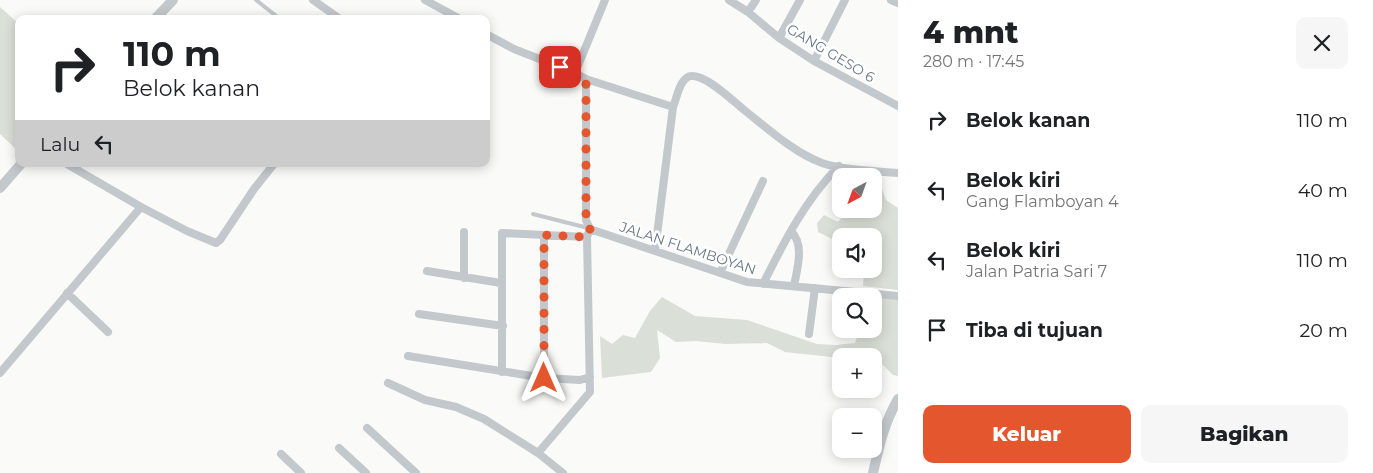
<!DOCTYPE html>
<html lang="id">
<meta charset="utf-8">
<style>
:root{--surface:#fff;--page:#f6f6f6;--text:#202124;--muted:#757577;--accent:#e4572e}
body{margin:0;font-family:Montserrat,sans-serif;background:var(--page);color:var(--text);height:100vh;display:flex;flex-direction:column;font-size:19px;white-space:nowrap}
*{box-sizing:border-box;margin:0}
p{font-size:16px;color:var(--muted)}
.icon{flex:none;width:28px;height:28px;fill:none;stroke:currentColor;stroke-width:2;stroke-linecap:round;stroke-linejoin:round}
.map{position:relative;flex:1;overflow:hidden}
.panel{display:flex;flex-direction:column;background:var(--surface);width:475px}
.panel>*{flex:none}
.guide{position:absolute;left:15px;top:15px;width:475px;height:152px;border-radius:10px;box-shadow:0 2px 12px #0003;background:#fff;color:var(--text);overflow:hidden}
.needle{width:32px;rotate:221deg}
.tools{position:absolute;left:832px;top:168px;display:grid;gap:10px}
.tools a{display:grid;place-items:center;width:50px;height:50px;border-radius:10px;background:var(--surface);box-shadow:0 2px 12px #0003;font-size:25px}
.pin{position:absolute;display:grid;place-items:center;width:42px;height:42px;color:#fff;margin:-21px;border-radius:10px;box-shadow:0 2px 8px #0006}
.me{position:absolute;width:55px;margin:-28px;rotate:0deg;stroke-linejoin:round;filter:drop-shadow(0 0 4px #0008)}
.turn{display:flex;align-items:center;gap:18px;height:105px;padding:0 25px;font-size:22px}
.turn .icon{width:65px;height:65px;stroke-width:2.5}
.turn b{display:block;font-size:35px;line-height:42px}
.then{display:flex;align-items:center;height:48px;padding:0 25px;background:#0003;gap:10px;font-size:19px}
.round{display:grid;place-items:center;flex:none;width:52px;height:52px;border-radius:10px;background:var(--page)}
.summary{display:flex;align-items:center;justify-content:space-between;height:85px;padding:0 25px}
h1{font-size:30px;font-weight:800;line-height:38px}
.cta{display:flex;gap:10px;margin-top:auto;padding:10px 25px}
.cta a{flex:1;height:58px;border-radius:10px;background:var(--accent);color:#fff;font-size:20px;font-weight:800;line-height:58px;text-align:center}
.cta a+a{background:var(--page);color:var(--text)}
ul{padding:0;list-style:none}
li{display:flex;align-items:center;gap:15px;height:70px;padding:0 25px}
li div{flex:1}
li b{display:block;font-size:19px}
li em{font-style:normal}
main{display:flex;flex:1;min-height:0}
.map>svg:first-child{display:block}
</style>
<main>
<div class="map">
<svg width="898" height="473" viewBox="0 0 898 473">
<rect width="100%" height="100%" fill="#fafaf8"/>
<path fill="#dadfd7" d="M0,7L19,24V152L0,134Z
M874,183L882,189L886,200L898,208V290L863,286L864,269H874V236H841V254L837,252L836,241L818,232L817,223L824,215L838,222L849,209H874Z
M662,297L695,316L747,320L817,344L836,345L855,343L860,329H874V297L898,298V376L893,375L874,356H841V358L785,352L767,343L725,344L696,341L676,342L657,330L660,358L651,372L602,378L600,336L612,344L623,335L635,338L650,311Z"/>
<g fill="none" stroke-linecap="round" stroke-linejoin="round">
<path stroke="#c3c8cc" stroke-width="4" d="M256,0L280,19
M533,214L588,228"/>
<path stroke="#c3c8cc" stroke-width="8" d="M313,0L340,19
M425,0L460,19
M729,0L748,12L779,38L814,61L898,106
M891,0L898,3
M748,12L756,0
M486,34L514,49L575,73L586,79L673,107C677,98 680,76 692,76C706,75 732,100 743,109C767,128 793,152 822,163C840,170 878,171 898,173
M779,38L800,0
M814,61L845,0
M575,73L605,0
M586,79V220L590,229
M67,164L141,207L187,231L216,243L220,240L254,189L274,164
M590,229L747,282L898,296
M791,231C805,245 797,269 794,286
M655,251L673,107
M427,271L501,283
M720,273L763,181
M464,278V232
M763,284C784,242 805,200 839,166
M67,293L108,332
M419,314L503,326
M809,334L815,288
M408,356L544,378L580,380L590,377
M502,372V233L587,237
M0,373L141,207
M544,378V235
M388,383L425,400L456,407L484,419L538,453L563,473
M367,428L416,473
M339,448L366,473
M538,453L590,392L587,237L590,229
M281,454L301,473"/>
<path stroke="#c3c8cc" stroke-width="10" d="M155,19L173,0
M0,188L21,164
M873,473C879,447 884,423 898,399"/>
</g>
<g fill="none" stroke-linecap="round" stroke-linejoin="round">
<path stroke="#e4572e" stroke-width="9" stroke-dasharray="0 16.2" d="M544,378V235L587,237L590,229L586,220V79L560,67"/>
</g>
<g text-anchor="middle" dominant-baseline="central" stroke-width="5" stroke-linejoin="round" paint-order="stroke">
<g font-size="14" fill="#657683" stroke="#fff">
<text transform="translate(831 53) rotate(31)">GANG GESO 6</text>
<text transform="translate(688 248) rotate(18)">JALAN FLAMBOYAN</text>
</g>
</g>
</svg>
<div class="tools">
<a><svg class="needle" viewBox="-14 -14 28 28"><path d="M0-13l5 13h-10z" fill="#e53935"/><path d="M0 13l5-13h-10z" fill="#757577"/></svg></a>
<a><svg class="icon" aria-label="sound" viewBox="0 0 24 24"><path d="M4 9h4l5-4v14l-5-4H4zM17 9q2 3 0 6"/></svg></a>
<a><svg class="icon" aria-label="search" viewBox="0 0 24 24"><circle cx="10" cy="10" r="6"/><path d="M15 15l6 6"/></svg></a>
<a>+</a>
<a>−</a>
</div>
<div class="pin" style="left:560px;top:67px;background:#d93025"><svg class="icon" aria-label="arrive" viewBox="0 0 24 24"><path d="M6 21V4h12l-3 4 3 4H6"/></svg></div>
<svg class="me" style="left:544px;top:378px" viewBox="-20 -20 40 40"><path d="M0-17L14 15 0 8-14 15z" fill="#e4572e" stroke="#fff" stroke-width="4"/></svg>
<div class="guide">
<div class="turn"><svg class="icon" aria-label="right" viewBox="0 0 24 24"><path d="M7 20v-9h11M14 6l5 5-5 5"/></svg><div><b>110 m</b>Belok kanan</div></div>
<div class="then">Lalu<svg class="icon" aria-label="left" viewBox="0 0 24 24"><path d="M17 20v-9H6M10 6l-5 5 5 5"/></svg></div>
</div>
</div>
<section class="panel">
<div class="summary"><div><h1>4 mnt</h1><p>280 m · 17:45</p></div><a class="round"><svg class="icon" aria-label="close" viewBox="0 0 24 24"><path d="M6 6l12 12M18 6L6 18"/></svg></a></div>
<ul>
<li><svg class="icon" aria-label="right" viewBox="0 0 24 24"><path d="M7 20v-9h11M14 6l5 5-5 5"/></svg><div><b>Belok kanan</b></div><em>110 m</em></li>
<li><svg class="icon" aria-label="left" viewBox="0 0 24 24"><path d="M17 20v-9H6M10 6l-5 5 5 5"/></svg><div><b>Belok kiri</b><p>Gang Flamboyan 4</p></div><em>40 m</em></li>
<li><svg class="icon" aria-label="left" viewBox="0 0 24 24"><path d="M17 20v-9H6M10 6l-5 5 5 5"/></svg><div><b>Belok kiri</b><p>Jalan Patria Sari 7</p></div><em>110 m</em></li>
<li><svg class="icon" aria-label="arrive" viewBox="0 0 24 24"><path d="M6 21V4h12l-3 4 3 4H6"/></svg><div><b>Tiba di tujuan</b></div><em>20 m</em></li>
</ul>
<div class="cta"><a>Keluar</a><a>Bagikan</a></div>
</section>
</main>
